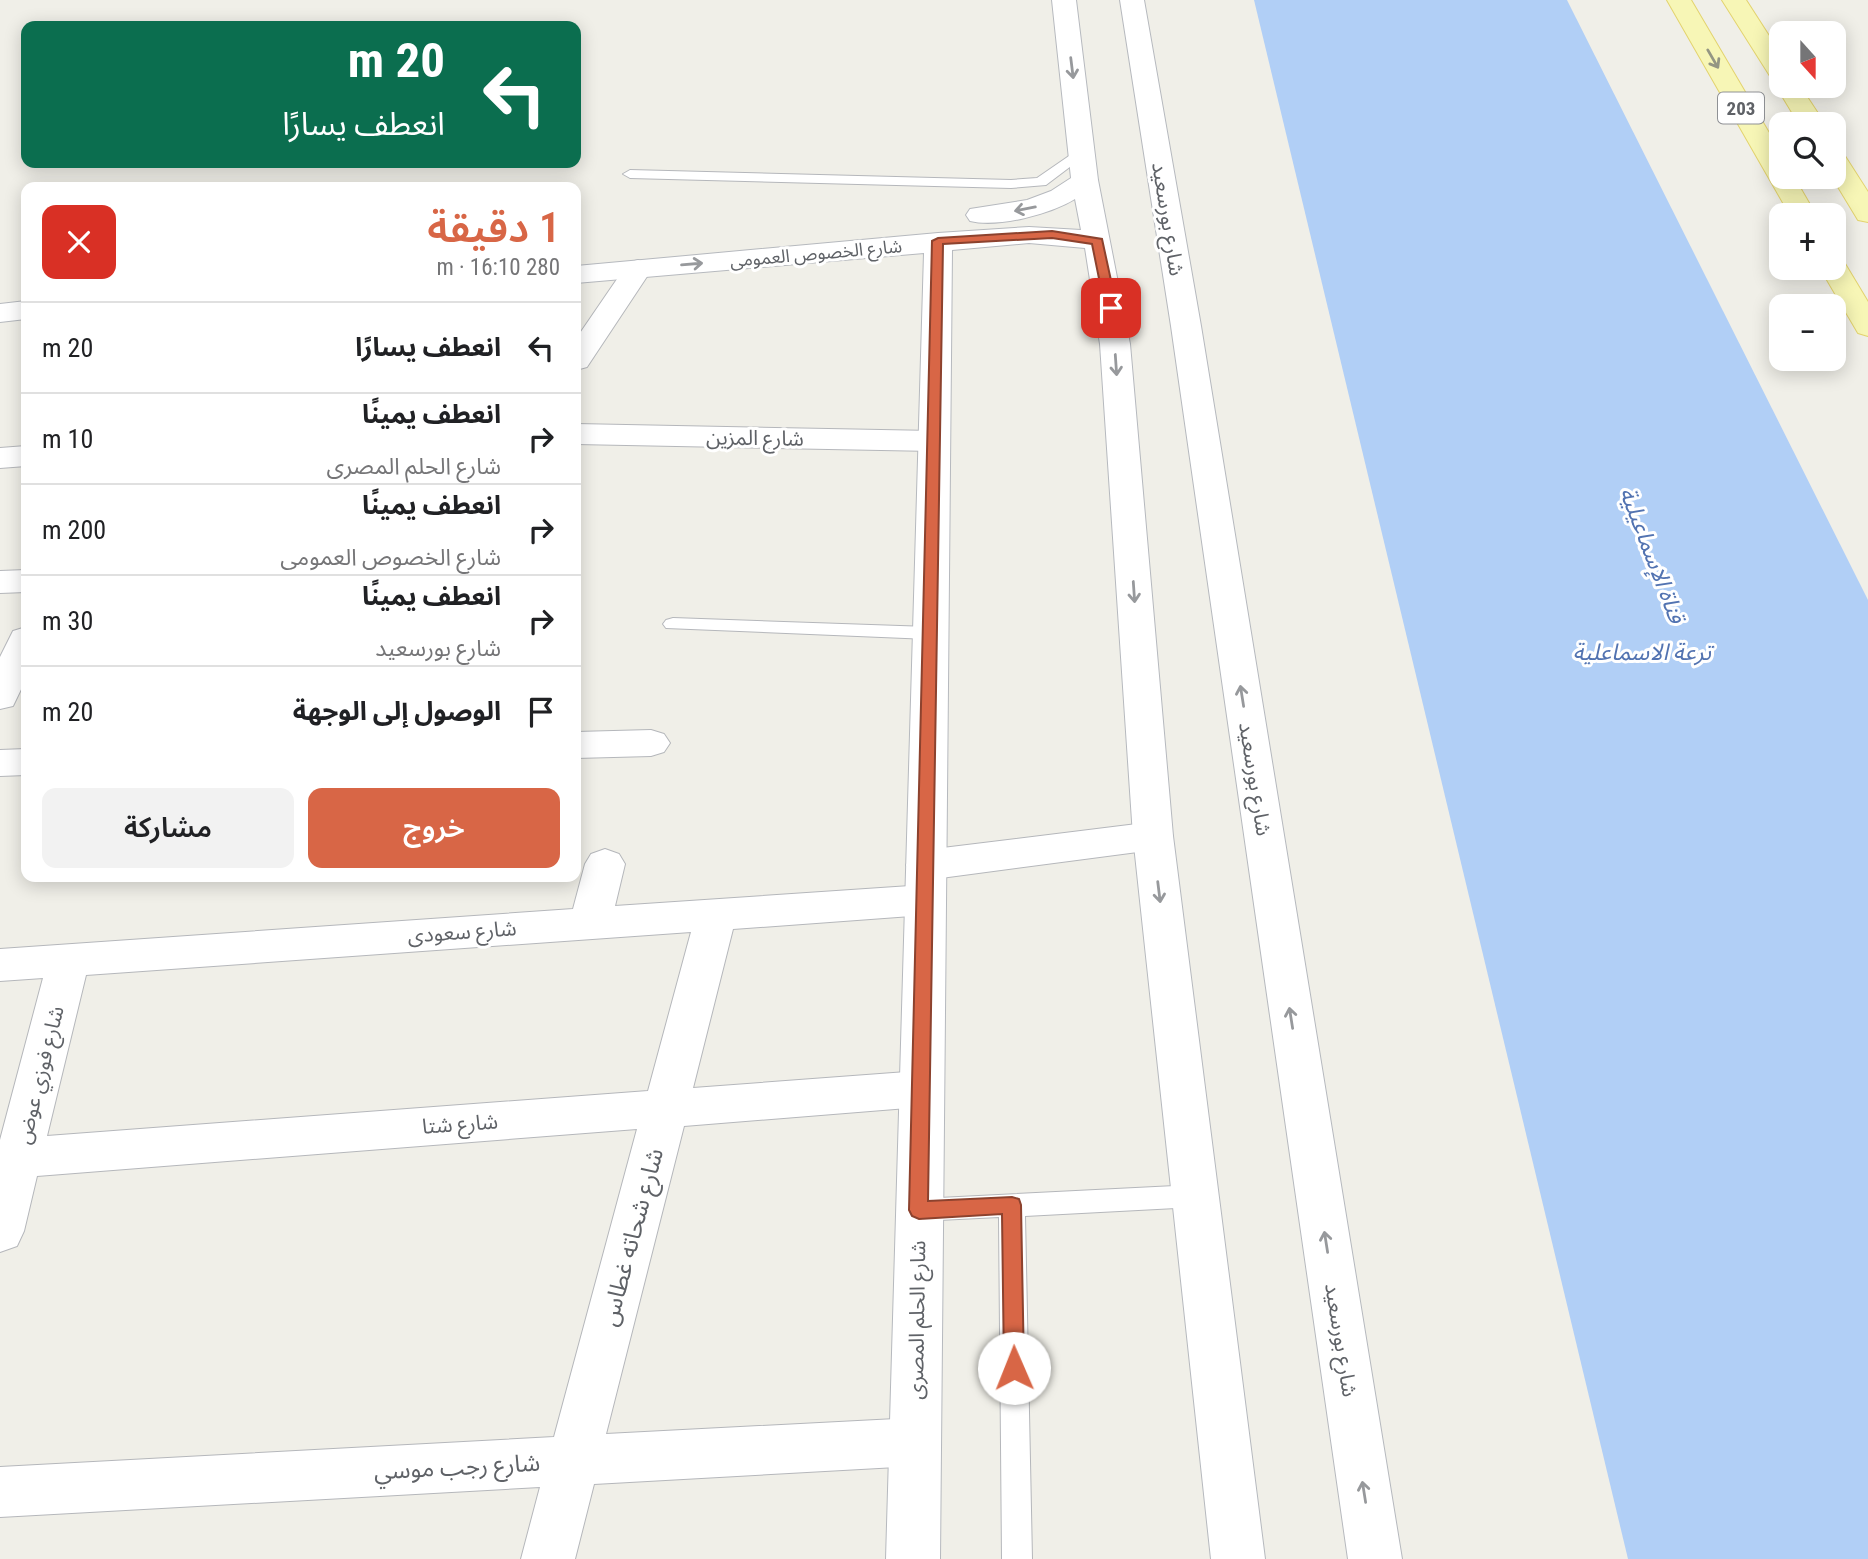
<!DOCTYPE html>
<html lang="ar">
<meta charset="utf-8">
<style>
:root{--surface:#fff;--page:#f2f2f2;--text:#202124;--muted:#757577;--line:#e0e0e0;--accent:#d86646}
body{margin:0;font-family:"Roboto Condensed","Noto Sans Arabic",sans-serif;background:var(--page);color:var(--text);direction:rtl;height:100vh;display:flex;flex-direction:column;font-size:26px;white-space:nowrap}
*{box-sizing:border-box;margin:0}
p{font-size:23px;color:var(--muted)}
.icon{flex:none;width:38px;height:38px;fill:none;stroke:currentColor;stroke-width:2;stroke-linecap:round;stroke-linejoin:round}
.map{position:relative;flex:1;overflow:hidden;direction:ltr}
.panel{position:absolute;left:21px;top:182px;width:560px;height:700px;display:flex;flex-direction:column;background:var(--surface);border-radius:14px;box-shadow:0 4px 18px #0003;direction:rtl}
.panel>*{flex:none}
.guide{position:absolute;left:21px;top:21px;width:560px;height:147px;border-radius:14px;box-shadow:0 4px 18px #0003;direction:rtl;background:#0b6e4f;color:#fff;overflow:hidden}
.needle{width:46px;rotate:159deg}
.buttons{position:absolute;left:1769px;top:21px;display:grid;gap:14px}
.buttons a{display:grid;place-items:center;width:77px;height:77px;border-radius:14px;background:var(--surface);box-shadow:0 4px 18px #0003;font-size:35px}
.pin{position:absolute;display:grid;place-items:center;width:60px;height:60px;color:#fff;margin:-30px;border-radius:14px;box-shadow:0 4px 10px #0006}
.me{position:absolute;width:77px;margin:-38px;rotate:359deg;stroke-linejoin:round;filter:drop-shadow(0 0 5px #0008)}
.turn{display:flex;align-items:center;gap:24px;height:147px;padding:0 21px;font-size:32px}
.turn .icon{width:91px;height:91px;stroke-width:2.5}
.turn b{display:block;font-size:49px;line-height:60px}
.round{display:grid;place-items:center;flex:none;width:74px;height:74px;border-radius:14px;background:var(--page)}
.headline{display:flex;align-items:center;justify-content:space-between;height:119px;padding:0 21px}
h1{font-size:42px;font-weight:600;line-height:52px;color:var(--accent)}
.action{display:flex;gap:14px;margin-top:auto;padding:14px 21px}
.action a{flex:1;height:80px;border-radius:14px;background:var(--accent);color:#fff;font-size:28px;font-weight:600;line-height:80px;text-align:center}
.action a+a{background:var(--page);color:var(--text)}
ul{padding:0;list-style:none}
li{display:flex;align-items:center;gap:21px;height:91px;padding:0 21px;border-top:2px solid var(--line)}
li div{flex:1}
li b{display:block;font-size:26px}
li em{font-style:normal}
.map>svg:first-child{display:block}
</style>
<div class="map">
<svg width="1868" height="1559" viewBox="0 0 1868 1559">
<rect width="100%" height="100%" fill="#f0efe8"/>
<path fill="#b1cff6" d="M1254,0H1567L1868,600V1559H1628Z"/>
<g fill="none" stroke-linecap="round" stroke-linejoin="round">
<defs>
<path id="lane" d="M1082,147L1089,151L1087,154L1046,185L1011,188L630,178L623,174L630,170L1011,180L1037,178Z
M673,618L929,627L936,629L939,633L936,637L929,639L666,628L663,624L666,620Z
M1195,1185L1204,1188L1208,1196L1204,1204L1195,1207L1025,1216L1032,1559H1002L999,1217L919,1221L910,1218L906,1210L910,1202L919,1199Z"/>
<path id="street" d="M638,260L648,263L652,269L587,367L576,370V339L628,263Z
M576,424L934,431L945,434L950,441L945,448L934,451L576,444Z
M26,446V466L0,468V448Z
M26,570V592L0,593V571Z
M26,627V679L13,706L0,709V657L13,631Z
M651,730L664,734L670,743L664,752L651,756L576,758V732Z
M26,749V775L0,776V750Z
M1153,822L1167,826L1173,836L1167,846L1153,850L926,880L912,875L906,865L912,855L926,850Z
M605,849L619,854L625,864L615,906L925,885L939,889L945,900L939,911L925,915L733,929L693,1088L920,1071L936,1076L942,1089L936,1102L920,1107L684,1126L606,1434L915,1418L933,1425L941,1442L933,1459L915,1466L594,1484L575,1559H521L540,1487L0,1517V1467L554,1437L637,1129L37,1176L24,1231L17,1246L0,1252V1140L43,978L0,981V949L573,909L585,864L591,854ZM691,932L648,1091L47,1136L86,975Z"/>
<path id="secondary" d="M1052,0H1076L1098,180L1130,344L1173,836L1265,1559H1211L1133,836L1100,344L1085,248L1029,243L952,250L940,1559H886L924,253L576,283V266L938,233L1029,227L1081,230L1075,199C1051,214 998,228 970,221L966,215L970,209L1027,200L1051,191L1071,178Z
M1120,0H1144L1201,326L1402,1559H1348L1171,326Z
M26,301V319L0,322V304Z"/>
<path id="primary" d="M1667,0H1691L1782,155V177H1794L1816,215H1790Z
M1722,0H1746L1782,56V86H1800L1825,124H1799L1776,86L1778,82L1770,76Z
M1834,151L1843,153L1868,192V222L1858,220L1832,177H1834Z
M1834,259L1844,262L1868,302V336L1858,333L1820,268H1834Z"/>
</defs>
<use href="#lane" stroke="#b5b7bb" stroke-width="2"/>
<use href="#street" stroke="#b5b7bb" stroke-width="2"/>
<use href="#secondary" stroke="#b6b9be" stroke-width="2"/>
<use href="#primary" stroke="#e3d36e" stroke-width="2"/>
<use href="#lane" fill="#fff" fill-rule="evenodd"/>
<use href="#street" fill="#fff" fill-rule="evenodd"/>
<use href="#secondary" fill="#fff" fill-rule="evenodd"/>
<use href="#primary" fill="#f7f6b6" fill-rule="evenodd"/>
</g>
<defs><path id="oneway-shaft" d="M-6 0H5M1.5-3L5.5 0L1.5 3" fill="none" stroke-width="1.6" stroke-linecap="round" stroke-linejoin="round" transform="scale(1.75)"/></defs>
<use stroke="#949683" href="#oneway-shaft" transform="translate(1713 59) rotate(60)"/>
<g stroke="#97999c">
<use href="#oneway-shaft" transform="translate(1072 68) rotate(83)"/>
<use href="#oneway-shaft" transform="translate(1025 209) rotate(169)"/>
<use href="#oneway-shaft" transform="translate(692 264) rotate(-5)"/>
<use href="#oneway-shaft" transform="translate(1116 365) rotate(86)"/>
<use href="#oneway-shaft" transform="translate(1134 592) rotate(86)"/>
<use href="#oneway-shaft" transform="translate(1242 696) rotate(-99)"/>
<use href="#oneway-shaft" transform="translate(1159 892) rotate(83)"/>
<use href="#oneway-shaft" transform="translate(1291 1018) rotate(-99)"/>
<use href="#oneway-shaft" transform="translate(1326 1242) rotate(-99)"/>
<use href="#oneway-shaft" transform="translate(1364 1492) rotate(-99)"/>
</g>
<path fill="#d86646" stroke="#8c422e" stroke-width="2" d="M1052,231L1102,239L1117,308L1115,311L1105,308L1092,244L1052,238L943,244L928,1201L1012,1197L1019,1199L1021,1205L1024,1368L1021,1375L1014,1378L1007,1375L1004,1368L1002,1214L919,1219L912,1216L909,1210L932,241L938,238Z"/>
<g text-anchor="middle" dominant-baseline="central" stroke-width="6" stroke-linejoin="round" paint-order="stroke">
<g font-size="18" fill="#5f6267" stroke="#fff">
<text transform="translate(816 253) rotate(-5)">شارع الخصوص العمومى</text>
</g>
<rect fill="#fff" stroke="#8f9195" stroke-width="2" x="1718" y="92.5" width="46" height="31" rx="5"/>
<g font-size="19" font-weight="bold" fill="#5f6267">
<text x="1741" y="108">203</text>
</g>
<g font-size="21" fill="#5f6267" stroke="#fff">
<text transform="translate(1168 219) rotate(81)">شارع بورسعيد</text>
<text transform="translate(755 438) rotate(1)">شارع المزين</text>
<text transform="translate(1255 779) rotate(81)">شارع بورسعيد</text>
<text transform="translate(462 932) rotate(-4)">شارع سعودى</text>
<text transform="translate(40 1075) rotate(-76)">شارع فوزي عوض</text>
<text transform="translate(460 1124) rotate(-4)">شارع شتا</text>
<text transform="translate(917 1320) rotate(-89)">شارع الحلم المصرى</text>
<text transform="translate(1341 1340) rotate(81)">شارع بورسعيد</text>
</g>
<g font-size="23" font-style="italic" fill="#5273b1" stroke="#fff">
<text transform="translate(1652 555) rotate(69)">قناة الإسماعيلية</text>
<text x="1642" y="652">ترعة الاسماعلية</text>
</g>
<g font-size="24" fill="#5f6267" stroke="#fff">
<text transform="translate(632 1237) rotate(-75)">شارع شحاته غطاس</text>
<text transform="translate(457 1467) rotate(-3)">شارع رجب موسي</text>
</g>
</g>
</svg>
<div class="buttons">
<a><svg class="needle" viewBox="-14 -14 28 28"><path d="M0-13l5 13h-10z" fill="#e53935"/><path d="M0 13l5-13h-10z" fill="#757577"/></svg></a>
<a><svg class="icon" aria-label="search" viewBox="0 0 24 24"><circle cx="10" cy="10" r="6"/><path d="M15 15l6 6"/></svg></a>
<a>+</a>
<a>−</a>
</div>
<div class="pin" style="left:1111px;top:308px;background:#d93025"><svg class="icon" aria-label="arrive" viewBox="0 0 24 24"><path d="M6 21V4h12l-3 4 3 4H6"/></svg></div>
<svg class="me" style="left:1014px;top:1368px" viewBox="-20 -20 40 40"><circle r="19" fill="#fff"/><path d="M0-13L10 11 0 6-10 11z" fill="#d86646"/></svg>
<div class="guide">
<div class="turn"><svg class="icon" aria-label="left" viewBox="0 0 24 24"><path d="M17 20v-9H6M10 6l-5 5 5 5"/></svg><div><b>20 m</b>انعطف يسارًا</div></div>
</div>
<section class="panel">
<div class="headline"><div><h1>1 دقيقة</h1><p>280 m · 16:10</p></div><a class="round" style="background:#d93025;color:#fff"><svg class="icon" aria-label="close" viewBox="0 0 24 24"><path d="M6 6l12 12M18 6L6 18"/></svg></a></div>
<ul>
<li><svg class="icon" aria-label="left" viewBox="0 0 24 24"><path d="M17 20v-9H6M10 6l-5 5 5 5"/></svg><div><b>انعطف يسارًا</b></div><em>20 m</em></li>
<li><svg class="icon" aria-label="right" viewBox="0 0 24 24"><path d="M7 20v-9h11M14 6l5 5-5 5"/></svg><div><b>انعطف يمينًا</b><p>شارع الحلم المصرى</p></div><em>10 m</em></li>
<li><svg class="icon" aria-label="right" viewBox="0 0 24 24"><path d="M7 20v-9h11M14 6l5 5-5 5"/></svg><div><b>انعطف يمينًا</b><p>شارع الخصوص العمومى</p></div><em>200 m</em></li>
<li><svg class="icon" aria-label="right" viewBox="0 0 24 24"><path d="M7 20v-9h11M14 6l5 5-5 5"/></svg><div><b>انعطف يمينًا</b><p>شارع بورسعيد</p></div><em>30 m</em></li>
<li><svg class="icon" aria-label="arrive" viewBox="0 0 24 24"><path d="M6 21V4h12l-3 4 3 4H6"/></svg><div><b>الوصول إلى الوجهة</b></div><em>20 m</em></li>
</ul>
<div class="action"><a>خروج</a><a>مشاركة</a></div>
</section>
</div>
